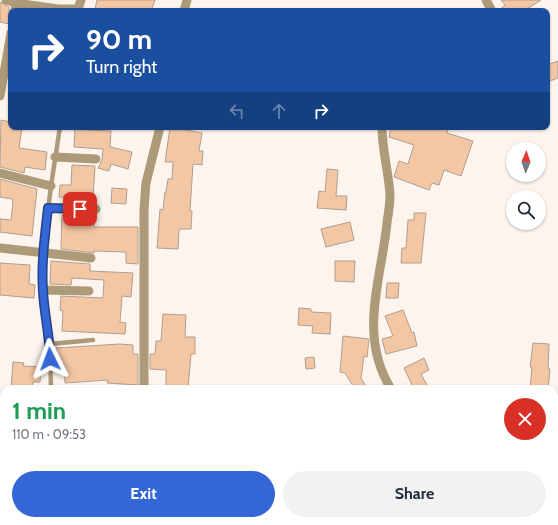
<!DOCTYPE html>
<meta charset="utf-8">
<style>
:root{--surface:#fff;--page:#f2f2f3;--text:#1f2937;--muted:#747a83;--accent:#3466d5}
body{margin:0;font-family:Cabin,sans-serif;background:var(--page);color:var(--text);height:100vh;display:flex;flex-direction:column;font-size:15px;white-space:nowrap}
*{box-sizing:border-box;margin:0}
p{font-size:13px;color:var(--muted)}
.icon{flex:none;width:22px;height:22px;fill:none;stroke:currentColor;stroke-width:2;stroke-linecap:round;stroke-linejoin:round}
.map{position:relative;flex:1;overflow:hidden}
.drawer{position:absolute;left:0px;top:385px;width:558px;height:140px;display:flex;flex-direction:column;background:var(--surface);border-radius:12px 12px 0 0;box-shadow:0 1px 3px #0004}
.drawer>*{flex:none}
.hud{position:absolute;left:8px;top:8px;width:542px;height:122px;border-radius:8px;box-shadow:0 1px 3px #0004;background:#1a4fa0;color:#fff;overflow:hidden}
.needle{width:26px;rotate:2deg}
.controls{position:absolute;left:506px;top:142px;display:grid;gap:8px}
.controls a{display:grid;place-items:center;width:40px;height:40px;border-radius:50%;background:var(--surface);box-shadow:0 1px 3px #0004;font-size:20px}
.pin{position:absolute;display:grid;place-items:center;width:34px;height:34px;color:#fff;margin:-17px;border-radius:8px;box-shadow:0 2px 6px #0006}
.me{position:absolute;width:44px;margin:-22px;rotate:357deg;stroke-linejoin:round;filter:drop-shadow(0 0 3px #0008)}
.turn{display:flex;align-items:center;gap:14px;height:84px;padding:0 12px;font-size:18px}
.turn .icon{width:52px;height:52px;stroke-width:2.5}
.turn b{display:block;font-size:28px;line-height:34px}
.lanes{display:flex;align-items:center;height:38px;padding:0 12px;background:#0003;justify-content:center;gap:20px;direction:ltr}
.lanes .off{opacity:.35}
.round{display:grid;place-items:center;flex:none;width:42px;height:42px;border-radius:21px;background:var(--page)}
.overview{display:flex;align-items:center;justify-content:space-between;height:68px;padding:0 12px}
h1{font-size:24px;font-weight:700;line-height:30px;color:#1e9e55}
.primary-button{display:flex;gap:8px;margin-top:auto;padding:8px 12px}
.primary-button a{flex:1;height:46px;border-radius:24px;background:var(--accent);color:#fff;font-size:16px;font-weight:700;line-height:46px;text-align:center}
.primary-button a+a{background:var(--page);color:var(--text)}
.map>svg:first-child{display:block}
</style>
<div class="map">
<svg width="558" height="525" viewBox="0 0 558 525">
<rect width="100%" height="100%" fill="#fcf4ed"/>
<path fill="#f4c7a4" stroke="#b19e8f" d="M97,0H155L151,11H106L95,9Z
M501,0H541L524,11H498L505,5Z
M0,2L9,7L10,24L0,22Z
M558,61V78L547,82V65Z
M1,120L11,122V127H22L19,148L47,152L45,170L25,167L24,173L0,167Z
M75,127H87V130L111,131L110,147L132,152L128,169L111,164L109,171L98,168L102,160L103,149L74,147Z
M170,127L202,133L199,151H203L202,165L193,164L190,211H192L191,229H179L178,249L157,248L160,209L163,210L165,192H166L168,179H172L173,162H165Z
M391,127H448L447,133L473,141L461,176L444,170L439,185L432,183L429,190L394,177L399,161L408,164L414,145L389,137Z
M72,165L95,166L93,199L59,197L60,185H71Z
M327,169L338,170L336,196H347L346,210L317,208L319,191L325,192Z
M0,179L37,189L32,236L0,232V219L11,220L13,202L12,199L0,197Z
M112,188L127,189L126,204L111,203Z
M414,213H426L421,263H401L402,248H406L408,220H414Z
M62,215L95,216L94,227H138V264L126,263V252L94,251V253L61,249Z
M350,222L354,240L326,247L321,229Z
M51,261L90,264V271L133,273L131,297L122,296L120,322L126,323L125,334L62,331L63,311L60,310L61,296L103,298L104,280L72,278L71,285L50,284Z
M335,261H355L354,282L335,281Z
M0,263L30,265L29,284L35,285L34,298L0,295Z
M387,283H399L398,298H386Z
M299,308L311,309V312L331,313L330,334L312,333L313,326L298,325Z
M403,310L412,333L414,332L417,346L386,354L382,339L393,336L385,316Z
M163,314L186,315L185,337H195V354H191L188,389H166V370L150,369V354H155L156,341H161Z
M343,336L369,339L367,357L364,356L361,378L368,389H355L345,373L340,372Z
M533,343L549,344L548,369H550L548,389H530L532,367H530Z
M120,344L133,345V354H138V385L107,383L108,380L65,383L64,365L57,366L56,348Z
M314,357L315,368L306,369L305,358Z
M424,358L429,370L421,374L429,389H414L404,368Z
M13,362L24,363L23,366L41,367L40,382H33L32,389H11Z"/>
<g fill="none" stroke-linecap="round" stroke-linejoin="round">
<path stroke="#ac9a78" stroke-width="4.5" d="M50,344L93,340
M51,389L50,344L43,293L42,260L51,186L60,127
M0,408H4
M0,458H4"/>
<path stroke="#ac9a78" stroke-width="9" d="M6,0L16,3
M486,0L492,11
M15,11L16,3L58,9H78L81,0
M184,11L187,0
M0,96L11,33
M382,127C382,151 389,173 390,196C390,205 388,215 387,223C381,281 358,335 391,389
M55,157L96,159
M0,173L51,186
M48,208L96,209
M0,248L91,258
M43,290L89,291
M144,389V209L146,183L160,127
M144,521V525
M517,521L521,525"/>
</g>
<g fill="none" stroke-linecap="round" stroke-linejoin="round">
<defs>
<path id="route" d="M50,359C50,336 44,314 43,291C41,263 45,235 48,208L80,209"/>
</defs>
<use href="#route" stroke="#22428a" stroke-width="10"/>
<use href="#route" stroke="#3466d5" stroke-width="7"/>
</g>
</svg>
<div class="controls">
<a><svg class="needle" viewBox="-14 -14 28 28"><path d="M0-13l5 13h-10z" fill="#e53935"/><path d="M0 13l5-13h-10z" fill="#747a83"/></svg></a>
<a><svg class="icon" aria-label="search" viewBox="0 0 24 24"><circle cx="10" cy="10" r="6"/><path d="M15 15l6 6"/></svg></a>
</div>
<div class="pin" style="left:80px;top:209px;background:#d93025"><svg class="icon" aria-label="arrive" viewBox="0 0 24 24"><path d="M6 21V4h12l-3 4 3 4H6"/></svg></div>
<svg class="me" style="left:50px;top:359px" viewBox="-20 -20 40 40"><path d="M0-17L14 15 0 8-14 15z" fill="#3466d5" stroke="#fff" stroke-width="4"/></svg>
<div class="hud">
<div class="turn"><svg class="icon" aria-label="right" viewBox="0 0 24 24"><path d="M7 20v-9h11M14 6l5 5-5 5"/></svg><div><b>90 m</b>Turn right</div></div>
<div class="lanes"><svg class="icon off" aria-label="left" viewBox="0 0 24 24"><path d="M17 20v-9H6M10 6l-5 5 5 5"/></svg><svg class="icon off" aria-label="ahead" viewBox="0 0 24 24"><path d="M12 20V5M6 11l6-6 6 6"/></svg><svg class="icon" aria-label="right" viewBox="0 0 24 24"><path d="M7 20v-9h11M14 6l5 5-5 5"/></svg></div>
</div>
<section class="drawer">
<div class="overview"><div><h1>1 min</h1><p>110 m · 09:53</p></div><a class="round" style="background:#d93025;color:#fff"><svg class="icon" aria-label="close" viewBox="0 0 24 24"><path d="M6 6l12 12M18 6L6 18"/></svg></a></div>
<div class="primary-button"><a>Exit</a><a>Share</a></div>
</section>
</div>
